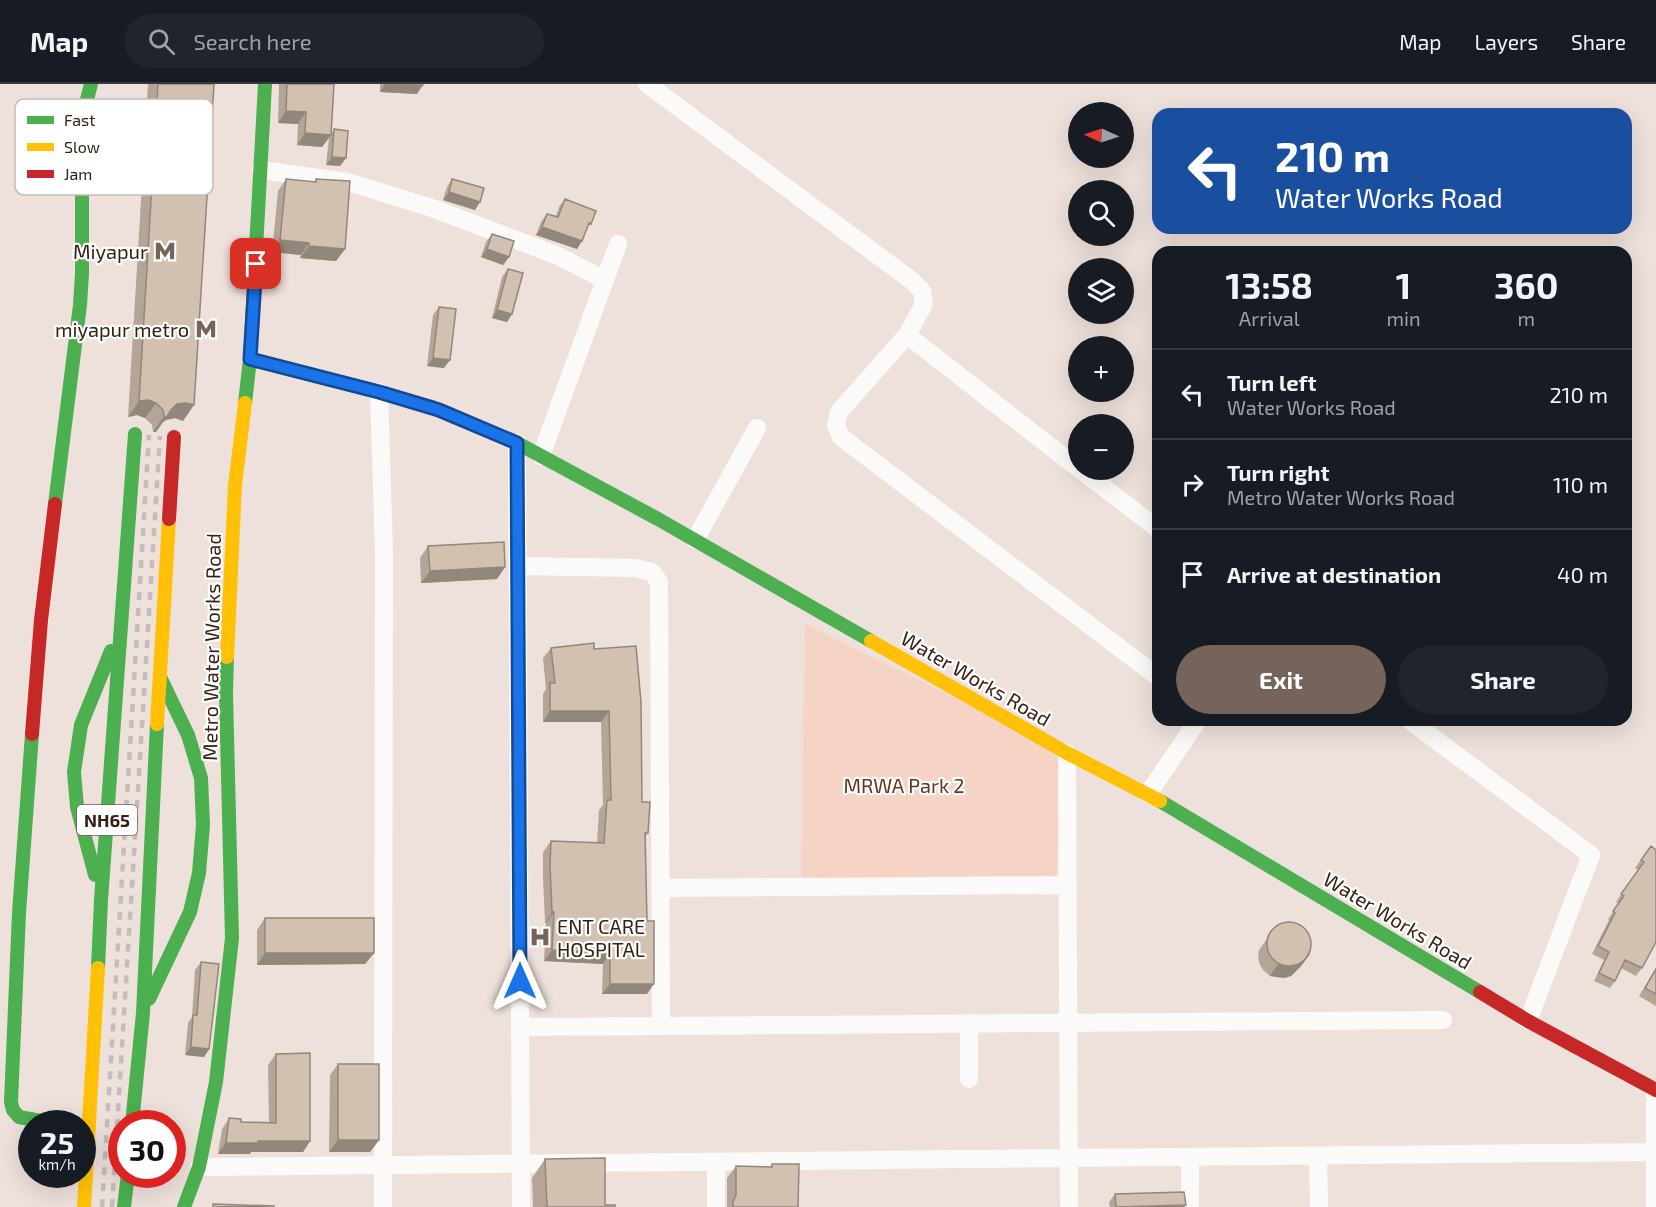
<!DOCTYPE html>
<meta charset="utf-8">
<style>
:root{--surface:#171b24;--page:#20242c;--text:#f1f3f6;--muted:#9ea1a6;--line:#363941;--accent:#76635a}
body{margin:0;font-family:"Exo 2",sans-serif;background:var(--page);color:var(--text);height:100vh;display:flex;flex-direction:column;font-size:22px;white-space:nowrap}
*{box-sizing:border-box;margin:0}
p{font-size:20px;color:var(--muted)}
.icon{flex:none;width:33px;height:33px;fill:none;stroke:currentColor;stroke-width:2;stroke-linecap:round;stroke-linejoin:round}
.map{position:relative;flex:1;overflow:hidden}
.side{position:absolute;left:1152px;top:162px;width:480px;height:480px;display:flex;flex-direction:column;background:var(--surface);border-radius:18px;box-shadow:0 6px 24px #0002}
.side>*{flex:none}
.guide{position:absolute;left:1152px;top:24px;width:480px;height:126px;border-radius:18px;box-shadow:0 6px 24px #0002;background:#1a4fa0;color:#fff;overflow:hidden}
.needle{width:39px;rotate:273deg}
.buttons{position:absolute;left:1068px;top:18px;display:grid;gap:12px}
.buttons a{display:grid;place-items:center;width:66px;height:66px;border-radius:50%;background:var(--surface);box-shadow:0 6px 24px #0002;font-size:30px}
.speed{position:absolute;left:18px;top:1026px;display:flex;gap:12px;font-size:30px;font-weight:700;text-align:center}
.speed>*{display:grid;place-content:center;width:78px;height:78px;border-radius:50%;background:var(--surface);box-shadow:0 6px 24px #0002;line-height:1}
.speed small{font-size:15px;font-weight:400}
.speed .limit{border:9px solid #d22;background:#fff;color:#111}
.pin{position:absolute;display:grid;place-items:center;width:51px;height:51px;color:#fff;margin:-26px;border-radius:12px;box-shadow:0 3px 9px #0006}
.me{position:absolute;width:66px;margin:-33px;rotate:0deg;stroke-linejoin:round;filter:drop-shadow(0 0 4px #0008)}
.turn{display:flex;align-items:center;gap:21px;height:126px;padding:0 24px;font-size:27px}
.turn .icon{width:78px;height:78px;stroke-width:2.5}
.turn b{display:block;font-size:42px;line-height:51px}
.eta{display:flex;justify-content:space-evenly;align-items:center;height:102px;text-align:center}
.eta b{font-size:36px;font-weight:700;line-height:42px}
.button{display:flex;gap:12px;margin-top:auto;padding:12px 24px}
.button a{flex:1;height:69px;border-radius:36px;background:var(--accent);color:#fff;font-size:24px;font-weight:700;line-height:69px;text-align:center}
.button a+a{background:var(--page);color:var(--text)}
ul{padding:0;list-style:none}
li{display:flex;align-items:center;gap:18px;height:90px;padding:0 24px;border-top:2px solid var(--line)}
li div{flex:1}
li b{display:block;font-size:22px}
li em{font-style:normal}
header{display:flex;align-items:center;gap:36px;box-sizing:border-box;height:84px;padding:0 30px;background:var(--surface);border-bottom:2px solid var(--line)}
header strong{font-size:28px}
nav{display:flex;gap:33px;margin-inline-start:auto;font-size:21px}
.search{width:420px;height:54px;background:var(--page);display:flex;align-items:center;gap:15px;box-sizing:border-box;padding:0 21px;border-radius:33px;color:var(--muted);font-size:22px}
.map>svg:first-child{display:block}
</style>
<header>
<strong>Map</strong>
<div class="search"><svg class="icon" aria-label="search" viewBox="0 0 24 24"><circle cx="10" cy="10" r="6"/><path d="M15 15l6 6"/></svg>Search here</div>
<nav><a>Map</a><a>Layers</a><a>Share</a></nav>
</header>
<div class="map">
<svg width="1656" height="1123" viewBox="0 0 1656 1123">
<rect width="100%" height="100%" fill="#eee0da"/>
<path fill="#f5d3c5" d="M805,540L1063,667L1056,801L801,803Z"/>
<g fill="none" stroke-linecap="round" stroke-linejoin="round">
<path stroke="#fcfaf9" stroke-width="18" d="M647,0L911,196L922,207L924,220L907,251L839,328L836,341L841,353L1158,593
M261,86L348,98L432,124L556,171L605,196
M907,251L1078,384
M379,308L384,468L383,1123
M517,359L521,1123
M541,372L618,160
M1081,386L1158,445
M695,456L757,344
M518,482L635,484L652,488L659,498L661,942
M1409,636L1591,771L1528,937
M1067,669L1069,1123
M1148,710L1198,636
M661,804L1068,801
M520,943L1443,936
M969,995V939
M1655,1006V1123
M1318,1072L1319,1123
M1190,1073V1123
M716,1078V1123
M199,1083L1655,1068"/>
<path stroke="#4caf50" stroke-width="14" d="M245,319L250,275L265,0
M431,323L517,359L658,435L871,557
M55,420L80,221L82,190V47L83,31L91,0
M32,650L19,829L11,1018L13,1026L19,1033L57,1040
M1160,717L1480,908
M95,791L77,723L74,688L81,641L111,567
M98,884L101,816L135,350
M149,915L190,828L199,789L203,741L201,694L188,651L160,593
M132,1040L143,929L157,640
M124,1123L128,1090
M184,1123L199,1083L216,998L232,854L226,610L227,573"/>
<path stroke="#ffc107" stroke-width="14" d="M871,557L1067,669L1160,717
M227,573L235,401L245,319
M157,640L169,435
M84,1123L98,884"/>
<path stroke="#c62828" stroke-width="14" d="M250,275L379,308L431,323
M169,435L174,353
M32,650L41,536L55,420
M1480,908L1528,937L1656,1006"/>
<path stroke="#c2bdbb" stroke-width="4.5" stroke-dasharray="8 8" stroke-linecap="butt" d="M102,1123L149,351
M112,1123L160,352"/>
</g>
<path fill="#b5a597" d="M148,0H214L183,337L175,334L166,336L163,338L156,348H153L152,341L145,334L137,331L128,333Z
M279,0H334L331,50L334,45L346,74L340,82L326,81L329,54L322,63L297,61L298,40L278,39Z
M380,0H423L422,2L417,10L380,8Z
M286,95L314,98L316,95L345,165L336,177L300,174L301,171L272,168L278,107Z
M452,95L475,126L443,116L447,103Z
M565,115L586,148L577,165L536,151L541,138L547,130L556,133L559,123Z
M492,150L509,173L503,181L481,173L486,158Z
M508,185L512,230L507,238L492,234L502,193Z
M439,223L444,284L427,282L433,231Z
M428,462L505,483L497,495L421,499L420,474Z
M551,564L594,565L642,718L648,749L646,752L647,910H602L603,880L544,877L546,839H545L543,793V768L551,757L597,759L599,726L603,721L601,638H543V610L546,605L543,574Z
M1651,762L1642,884L1636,892L1621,884L1615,897L1610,904L1594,897L1604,876L1592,870L1609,836L1608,835L1619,820L1616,818L1638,786L1635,784Z
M265,834L374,869L365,880L257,881V846Z
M1276,842L1310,870L1301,882L1291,892L1284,894L1270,892L1264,887L1260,881L1258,874L1259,866Z
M201,878L209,965L204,973L185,971L188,939L192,933L195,886Z
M1656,884V922L1639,912Z
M276,970L310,1057L303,1068H251L250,1070H218L222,1045L229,1034L241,1038L269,1039L268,981Z
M338,980L379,1056L370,1068H329L330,991Z
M545,1075L605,1121L615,1123H533L532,1094Z
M772,1080L798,1123H727V1094L736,1082L770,1083Z
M1115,1110L1186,1121L1184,1123H1110L1109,1118Z"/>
<path fill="#93867b" d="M385,0L422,2L417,10L380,8Z
M286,27L306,28L298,40L278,39Z
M305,49L331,51L322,63L297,61Z
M332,73L346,74L340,82L326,81Z
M449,108L480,118L475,126L443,116Z
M542,143L582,157L577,165L536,151Z
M280,156L309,159L301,171L272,168Z
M309,162L345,165L336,177L300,174Z
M487,165L509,173L503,181L481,173Z
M497,226L512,230L507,238L492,234Z
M433,274L450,276L444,284L427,282Z
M148,316L156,319L145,334L137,331L128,333L139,317Z
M186,319L194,321L183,337L175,334L166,336L163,338L156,348H153L164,332L170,327L177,320Z
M505,483L497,495L421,499L430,487Z
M550,627H609L601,638H543Z
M552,828H554L546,839H545Z
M552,866L610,869L603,880L544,877Z
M265,869H374L365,880L257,881Z
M1310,870L1301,882L1291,892L1284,894L1270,892L1278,880Z
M610,900H654L647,910H602Z
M191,963L209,965L204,973L185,971Z
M338,1056H379L370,1068H329Z
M258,1057H310L303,1068H251L250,1070H218L226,1059Z
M1186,1121L1184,1123H1128Z"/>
<path fill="#d2c0b0" stroke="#93867b" stroke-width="1.5" d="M158,0H214L194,321L186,319L177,320L170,327L167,333L164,332L163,326L156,319L148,316L139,317Z
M287,0H334L331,51L305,49L306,28L286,27Z
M387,0H423L422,2Z
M334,45L348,47L346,74L332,73Z
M286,95L316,98V95L350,97L345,165L309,162V159L280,156Z
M452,95L484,104L480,118L449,108Z
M565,115L596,127L591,140L589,139L582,157L542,143L547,130L558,133Z
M492,150L514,157L509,173L487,165Z
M508,185L523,189L512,230L497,226Z
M439,223L456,225L450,276L433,274Z
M504,458L505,483L430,487L428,462Z
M594,559V565L636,562L641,618L642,718H650L648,749H645L647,837H654V900H610V869L552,866L554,828H552L550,782L551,757L604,759L607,716H611L609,627H550V599H555L551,564Z
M1651,762L1656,766V858L1642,884L1625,876L1615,897L1599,889L1609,868L1598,862L1615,829L1613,827L1624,812L1621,810L1644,778L1641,776Z
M265,834H374V869H265Z
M1267 860a22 22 0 1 1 44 0a22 22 0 1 1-44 0Z
M201,878L219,880L209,965L191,963L193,931H197Z
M1656,885V910L1645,904Z
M310,969V1057H258V1059H226L229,1034L241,1035V1038L276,1039V970Z
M338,980H379V1056H338Z
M605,1074V1121H615V1123H547L545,1075Z
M772,1080H799L798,1123H733V1118L736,1111V1082L772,1083Z
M1184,1108L1186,1121L1116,1123L1115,1110Z
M213,1120L275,1122L213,1123Z"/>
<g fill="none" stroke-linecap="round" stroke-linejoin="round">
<defs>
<path id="route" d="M256,180L250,275L379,308L439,326L517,359L520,897"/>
</defs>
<use href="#route" stroke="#114b97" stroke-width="15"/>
<use href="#route" stroke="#1a73e8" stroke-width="10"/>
</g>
<defs>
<symbol id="metro-bare" viewBox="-9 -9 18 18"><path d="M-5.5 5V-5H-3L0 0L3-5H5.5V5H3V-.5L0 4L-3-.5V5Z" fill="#76635a" stroke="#fff" stroke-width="2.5" paint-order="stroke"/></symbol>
<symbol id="hospital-bare" viewBox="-9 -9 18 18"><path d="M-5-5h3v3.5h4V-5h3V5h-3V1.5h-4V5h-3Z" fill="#76635a" stroke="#fff" stroke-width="2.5" paint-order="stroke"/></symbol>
</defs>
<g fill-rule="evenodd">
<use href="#metro-bare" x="150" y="152" width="30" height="30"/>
<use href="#metro-bare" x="191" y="230" width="30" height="30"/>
<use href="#hospital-bare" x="525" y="838" width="30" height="30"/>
</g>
<g text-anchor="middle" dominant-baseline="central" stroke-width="4.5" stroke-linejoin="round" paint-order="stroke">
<rect fill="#fff" stroke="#72635b" stroke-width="1.5" x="77" y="721" width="60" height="30" rx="4.5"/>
<g font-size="18" font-weight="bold" fill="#362015">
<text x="107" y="736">NH65</text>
</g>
<g font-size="20" fill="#362015" stroke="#fff" text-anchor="end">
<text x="148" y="167">Miyapur</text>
<text x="189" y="245">miyapur metro</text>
<text x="557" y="842" text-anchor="start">ENT CARE<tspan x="557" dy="23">HOSPITAL</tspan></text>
</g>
<g font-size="20" fill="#362015" stroke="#fff">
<text transform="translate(211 563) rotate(-89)">Metro Water Works Road</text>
<text transform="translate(976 594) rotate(30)">Water Works Road</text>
<text transform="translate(1398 836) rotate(31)">Water Works Road</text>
</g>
<g font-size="20" fill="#69341a" stroke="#fff">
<text x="904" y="701">MRWA Park 2</text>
</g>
</g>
<rect x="15" y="15" width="198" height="96" rx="9" fill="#fff" stroke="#c3bcb9" stroke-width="1.5"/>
<rect x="27" y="32" width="27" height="8" fill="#4caf50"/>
<rect x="27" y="59" width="27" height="8" fill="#ffc107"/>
<rect x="27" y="86" width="27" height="8" fill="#c62828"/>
<g font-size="16" fill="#362015">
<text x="64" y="42">Fast</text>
<text x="64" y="69">Slow</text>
<text x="64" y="96">Jam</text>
</g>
</svg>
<div class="buttons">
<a><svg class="needle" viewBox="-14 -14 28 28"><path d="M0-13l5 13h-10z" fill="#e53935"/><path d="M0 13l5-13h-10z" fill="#9ea1a6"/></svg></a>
<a><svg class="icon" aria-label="search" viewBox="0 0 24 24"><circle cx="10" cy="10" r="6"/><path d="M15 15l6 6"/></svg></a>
<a><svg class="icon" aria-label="layers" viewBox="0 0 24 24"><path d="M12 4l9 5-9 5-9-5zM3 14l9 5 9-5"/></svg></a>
<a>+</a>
<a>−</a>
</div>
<div class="speed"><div>25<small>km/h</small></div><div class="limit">30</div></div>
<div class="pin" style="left:256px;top:180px;background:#d93025"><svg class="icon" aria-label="arrive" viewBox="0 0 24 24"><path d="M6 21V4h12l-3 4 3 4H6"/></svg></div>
<svg class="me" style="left:520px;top:897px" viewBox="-20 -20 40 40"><path d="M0-17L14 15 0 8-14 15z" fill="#1a73e8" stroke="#fff" stroke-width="4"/></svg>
<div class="guide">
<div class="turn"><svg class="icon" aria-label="left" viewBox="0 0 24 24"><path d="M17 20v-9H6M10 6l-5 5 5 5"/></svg><div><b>210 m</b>Water Works Road</div></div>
</div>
<section class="side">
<div class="eta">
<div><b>13:58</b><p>Arrival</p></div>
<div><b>1</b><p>min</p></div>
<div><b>360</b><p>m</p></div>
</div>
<ul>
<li><svg class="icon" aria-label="left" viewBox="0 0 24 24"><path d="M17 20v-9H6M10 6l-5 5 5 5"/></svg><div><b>Turn left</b><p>Water Works Road</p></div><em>210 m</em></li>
<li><svg class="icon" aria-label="right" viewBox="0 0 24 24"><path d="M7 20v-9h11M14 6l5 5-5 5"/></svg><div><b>Turn right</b><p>Metro Water Works Road</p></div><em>110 m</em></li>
<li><svg class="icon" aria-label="arrive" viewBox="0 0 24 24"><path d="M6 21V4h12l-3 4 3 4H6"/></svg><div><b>Arrive at destination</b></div><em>40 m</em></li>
</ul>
<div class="button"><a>Exit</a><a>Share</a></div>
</section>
</div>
